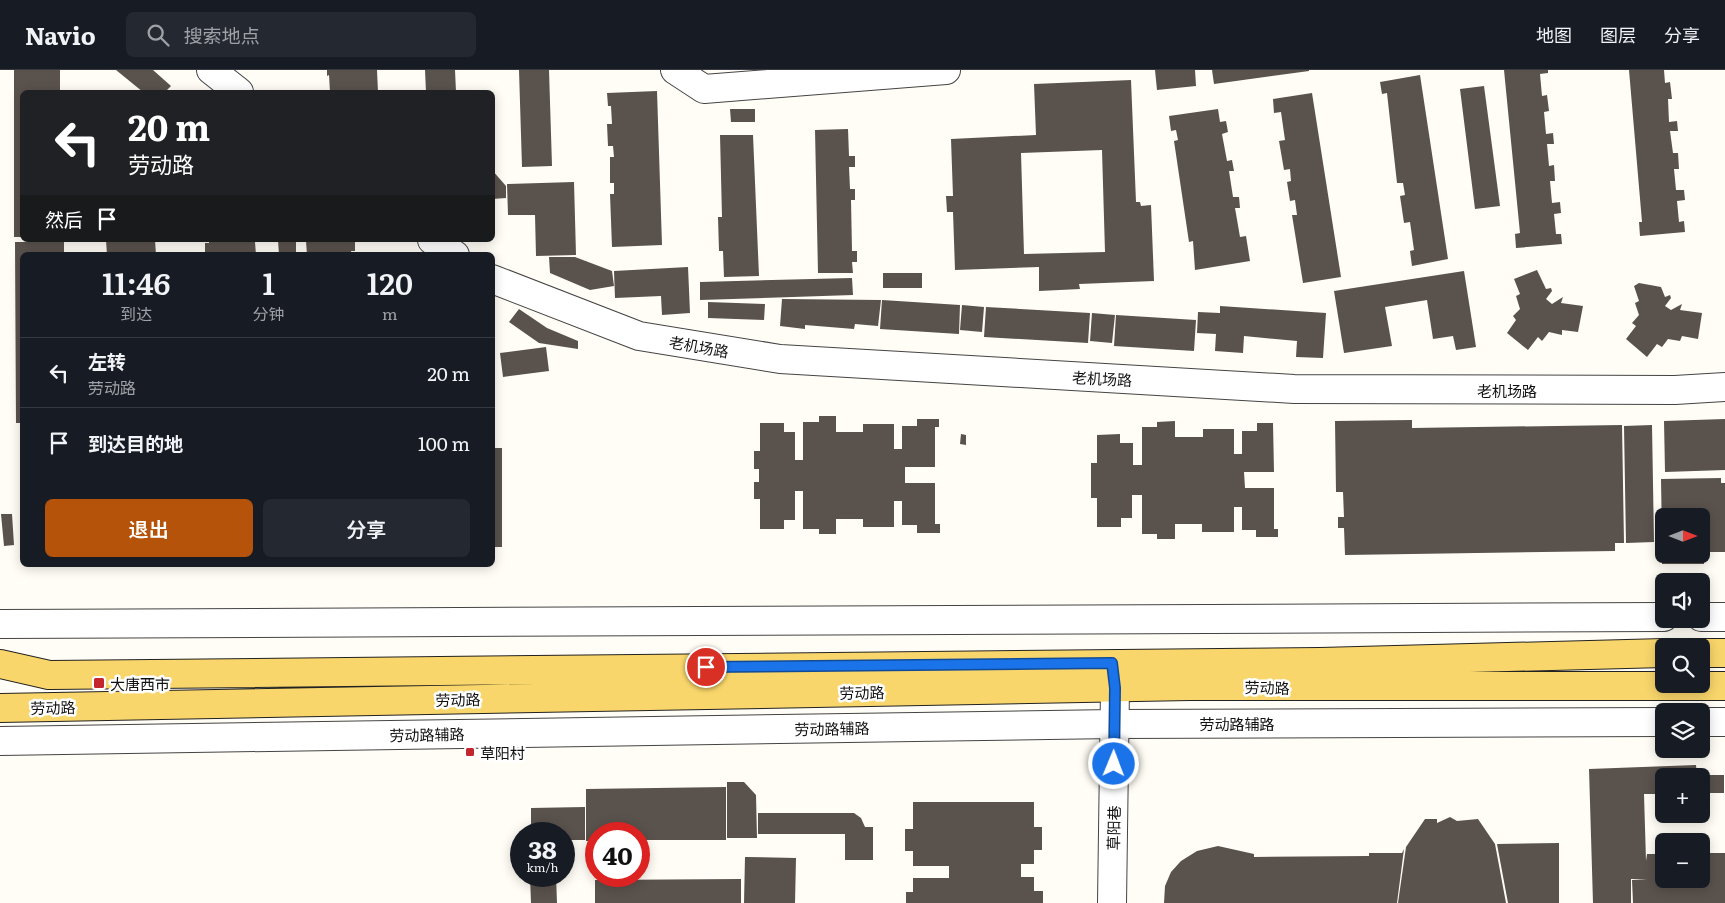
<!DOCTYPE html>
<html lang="zh">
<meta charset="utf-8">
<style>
:root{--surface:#171b24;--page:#242831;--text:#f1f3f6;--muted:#9ea1a6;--line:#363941;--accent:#b45309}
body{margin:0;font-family:Literata,"Noto Sans SC",serif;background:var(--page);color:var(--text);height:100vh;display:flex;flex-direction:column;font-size:19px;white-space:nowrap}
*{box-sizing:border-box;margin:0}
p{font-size:16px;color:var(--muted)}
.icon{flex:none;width:28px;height:28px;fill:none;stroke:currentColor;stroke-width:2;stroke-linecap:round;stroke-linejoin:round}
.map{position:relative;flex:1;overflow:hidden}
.drawer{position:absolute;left:20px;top:182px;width:475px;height:315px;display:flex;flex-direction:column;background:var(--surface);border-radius:8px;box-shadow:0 2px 12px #0003}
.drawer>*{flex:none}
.top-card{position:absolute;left:20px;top:20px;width:475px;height:152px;border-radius:8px;box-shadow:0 2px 12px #0003;background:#202124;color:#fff;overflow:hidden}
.needle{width:32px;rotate:90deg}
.buttons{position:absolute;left:1655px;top:438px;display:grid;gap:10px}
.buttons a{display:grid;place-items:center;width:55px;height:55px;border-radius:8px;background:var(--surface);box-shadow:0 2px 12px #0003;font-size:25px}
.speed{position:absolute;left:510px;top:752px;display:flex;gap:10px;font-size:25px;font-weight:700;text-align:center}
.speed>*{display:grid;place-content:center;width:65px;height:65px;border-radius:50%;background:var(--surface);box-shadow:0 2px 12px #0003;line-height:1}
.speed small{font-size:12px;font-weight:400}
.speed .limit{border:8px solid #d22;background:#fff;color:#111}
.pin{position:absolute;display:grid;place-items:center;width:42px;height:42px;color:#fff;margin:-21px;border:2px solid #fff;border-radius:50%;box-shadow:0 1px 5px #0007}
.me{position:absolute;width:55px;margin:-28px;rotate:1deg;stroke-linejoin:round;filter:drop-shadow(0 0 4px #0008)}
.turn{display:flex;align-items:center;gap:18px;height:105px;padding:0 25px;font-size:22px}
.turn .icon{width:65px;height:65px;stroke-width:2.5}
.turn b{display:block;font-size:35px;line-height:42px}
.then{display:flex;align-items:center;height:48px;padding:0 25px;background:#0003;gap:10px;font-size:19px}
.eta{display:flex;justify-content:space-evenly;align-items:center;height:85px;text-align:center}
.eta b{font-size:30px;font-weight:600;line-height:35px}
.action{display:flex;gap:10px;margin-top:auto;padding:10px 25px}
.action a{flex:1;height:58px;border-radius:8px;background:var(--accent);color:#fff;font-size:20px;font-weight:600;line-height:58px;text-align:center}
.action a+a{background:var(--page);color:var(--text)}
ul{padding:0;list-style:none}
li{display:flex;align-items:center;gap:15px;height:70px;padding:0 25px;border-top:1px solid var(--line)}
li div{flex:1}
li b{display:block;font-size:19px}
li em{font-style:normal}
header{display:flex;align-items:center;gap:30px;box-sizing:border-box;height:70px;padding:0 25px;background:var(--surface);border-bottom:1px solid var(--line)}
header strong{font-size:24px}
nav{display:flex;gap:28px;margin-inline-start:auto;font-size:18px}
.search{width:350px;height:45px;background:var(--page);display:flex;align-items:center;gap:12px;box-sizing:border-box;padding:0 18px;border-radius:8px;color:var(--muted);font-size:19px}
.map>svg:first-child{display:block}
</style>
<header>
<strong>Navio</strong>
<div class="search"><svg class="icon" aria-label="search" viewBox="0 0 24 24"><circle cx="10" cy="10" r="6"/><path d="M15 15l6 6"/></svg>搜索地点</div>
<nav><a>地图</a><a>图层</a><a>分享</a></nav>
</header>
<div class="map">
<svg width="1725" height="833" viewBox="0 0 1725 833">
<rect width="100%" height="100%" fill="#fffdf5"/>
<path fill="#5a524d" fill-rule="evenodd" d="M14,0H60V22H22V167H14Z
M116,0H153L171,16L165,22H143Z
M327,0H377L378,22H330L329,5L327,6Z
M425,0H455L456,22H426Z
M519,0H549L552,96L522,97Z
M1155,0H1195L1196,16L1157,20Z
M1212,0H1309V1L1214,14Z
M1504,0H1548V3L1540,4L1542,26L1547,25L1549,41L1544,42L1546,64L1553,63L1554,74H1547L1549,96L1554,95L1555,111H1550L1552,133L1560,132L1561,143L1554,144L1556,164H1561L1562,174L1516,178L1515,164L1520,163Z
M1629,0H1664L1665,13L1670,12L1672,29H1668L1669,52L1677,51L1678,61H1670L1673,83H1678L1679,99H1674L1676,120H1684L1685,130L1677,131L1679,152L1684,151L1685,162L1640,166L1639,152H1642Z
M1420,5L1448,189L1412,196L1410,181L1414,180L1410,152L1404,153L1400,126L1405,125L1403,113H1397L1387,23L1382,24L1380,12Z
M1131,10L1136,132H1140L1141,136L1151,135L1154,211L1079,214L1080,219L1039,221V197L955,200L953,142H947L946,126H953L951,69L1036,65L1034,14ZM1102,80L1105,182L1024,184L1021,83Z
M1484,16L1500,136L1475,139L1460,19Z
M657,21L662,175L612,177L610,124H614V113H610V87H614L613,76H608L607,54H612L611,36H608L607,23Z
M1312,23L1341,207L1303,213L1292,145H1297L1295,130L1290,131L1287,112L1291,111L1290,99L1284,100L1279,71L1285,70L1281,42L1274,43L1273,29Z
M730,39H755V52H731Z
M1218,39L1220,52L1226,51L1228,62L1222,64L1227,91L1232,90L1234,101H1229L1233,127H1239L1240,138H1235L1240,167L1246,166L1250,191L1195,200L1193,171L1189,172L1174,71L1178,70L1176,60L1171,61L1169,46Z
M848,59L849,86H855V97H849L850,119H855V130H851L852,181H857V192H852L853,203H818L815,60Z
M720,65H753L759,206L724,207L723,181H719L718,147H722Z
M492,100L506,116V128L492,129Z
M574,112L576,185L536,186L535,145H508L507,114Z
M106,170H155L156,185H107Z
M209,170L255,172L256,185H205V173H209Z
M278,170H296V185H279Z
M322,170H355V181H351L352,185H307L306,171Z
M15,172H64V185H22V353H16Z
M549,187H575L612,201L614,216L590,220L550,203Z
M688,197L690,243L662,245L661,226L615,228L614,201Z
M1537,200L1546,219L1551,218L1552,221L1546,229L1552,234L1563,227L1561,233L1583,236L1578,262L1562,260V265L1549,262L1542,271L1538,267L1528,280L1507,263L1516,250L1513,246L1520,239L1516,226L1520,224L1514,209Z
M1464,201L1476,277L1456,280L1453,266L1433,269L1427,230L1385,237L1392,276L1344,283L1334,221Z
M883,203H922V218H883Z
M852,208L853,225L700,230V212Z
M1639,213L1661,217L1665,227L1670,225L1671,228L1665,236L1671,240L1682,234L1680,240L1702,243L1698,269L1682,266L1680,271L1668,269L1662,277L1657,274L1647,287L1626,269L1636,256L1632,253L1639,245L1635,233L1639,231L1634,216Z
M782,229L881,230L878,256L855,254L854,259L805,255V259L780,256Z
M882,230L960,235L959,264L880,259Z
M708,232L765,234L764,250L708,248Z
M962,235L984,237L982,262L960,260Z
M1220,236L1326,243L1323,288L1296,287L1297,271L1244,266L1243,283L1215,281L1216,264L1197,263L1198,242L1220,243Z
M986,237L1090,243L1088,273L984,267Z
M519,239L547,258L578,271V279L539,273L509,252Z
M1092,243L1115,245L1112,273L1090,271Z
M1116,245L1196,250L1194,281L1114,276Z
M546,277L549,301L503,307L500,283Z
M819,346H836V362H863V354H894V379H902V356H917V349H939V357H935V397H905V413H935V454H940V463H917V455H902V431H894V457H863V449H836V464H819V459H803V421H795V450H784V459H760V429H754V412H759V399H754V381H760V353H784V362H795V390H803V352H819Z
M1725,349V400L1665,402L1664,351Z
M1412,350V358L1622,355L1624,473H1615V481L1345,485L1344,458H1338V447H1344L1343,422H1336L1335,351Z
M1175,351V367H1203V359H1234V384H1242V361H1257V353H1273L1274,402H1244L1245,418H1274V459H1278V467H1256V460H1242V437H1234V462H1202V454H1175V469H1157V464H1142V425H1132V448H1121V457H1097V428H1091V393H1097V365L1120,364V373H1133V395H1142V357H1157V352Z
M1652,355L1654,472L1626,473L1624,356Z
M961,364L966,365V375L960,374Z
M492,378H502V477H492Z
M1721,408V413H1725V482H1704V494H1662V484H1701V446H1664L1662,468L1661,409Z
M1,444H12L14,475L4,476Z
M1696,695L1697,706H1664V724H1644L1646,791L1647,784H1664V809H1701V783H1725V833H1633L1632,810L1647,809H1631V833H1593L1589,699Z
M1701,705H1724V723H1701Z
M727,712H744L756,725L757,768H727Z
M726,717V770H639V764H596V771H586V719Z
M913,732H1034V757H1042V780H1034V794H1021V807H1034V821H1043V833H906V822H913V808H949V796H913V781H905V759H913Z
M585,737V770H564V764H531V738Z
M758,743H854L861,748L865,757H873V790H845V764H758Z
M1450,747L1457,751L1478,749L1495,774L1506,833H1398L1406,777L1425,749H1437V753Z
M1559,773V833H1508L1497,774Z
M1218,776L1254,784V787L1369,786V783H1402L1404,779L1397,833H1164L1165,816L1171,802L1181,791L1197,781Z
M745,787L796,788L795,833H744Z
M530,806H556L557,833H531Z
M741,809V833H595V810Z"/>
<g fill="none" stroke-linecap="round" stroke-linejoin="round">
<defs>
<path id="minor" d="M211,0L239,22
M675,0L704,19L946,0
M432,170L455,185
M492,209L639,266L780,289L1294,319L1675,320L1725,317
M1701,547H1725
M0,554L1664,547
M1701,652H1725
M0,671L1114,654L1664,652
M1112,833L1115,618L1113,595"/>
<path id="major" d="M1701,583H1725
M0,594L49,605L1320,592L1664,583
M0,638L1190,616H1725"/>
</defs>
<use href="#minor" stroke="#444" stroke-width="30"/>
<use href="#major" stroke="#222" stroke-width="30"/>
<use href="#minor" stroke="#fff" stroke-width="28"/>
<use href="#major" stroke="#f9d66b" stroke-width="28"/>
</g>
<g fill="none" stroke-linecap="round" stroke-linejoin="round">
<defs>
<path id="route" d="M706,597L1112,593L1115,618L1114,694"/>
</defs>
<use href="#route" stroke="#114b97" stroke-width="12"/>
<use href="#route" stroke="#1a73e8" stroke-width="9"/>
</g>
<g fill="#c4262e" stroke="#fff" stroke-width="2">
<rect x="93" y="607" width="12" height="12" rx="2.5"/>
<rect x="465" y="677" width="10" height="10" rx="2.5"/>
</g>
<g text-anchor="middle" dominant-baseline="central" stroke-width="5" stroke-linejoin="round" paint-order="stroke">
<g font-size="15" fill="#111" stroke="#fff">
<text transform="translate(699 276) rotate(10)">老机场路</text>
<text transform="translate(1102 308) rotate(3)">老机场路</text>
<text x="1507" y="320">老机场路</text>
<text transform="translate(1267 617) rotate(1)">劳动路</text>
<text transform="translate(862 622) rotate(-1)">劳动路</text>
<text transform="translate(458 629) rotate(-1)">劳动路</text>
<text transform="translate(53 637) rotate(-1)">劳动路</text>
<text x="1237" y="653">劳动路辅路</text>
<text transform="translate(832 658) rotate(-1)">劳动路辅路</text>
<text transform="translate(427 664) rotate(-1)">劳动路辅路</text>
<text transform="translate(1113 758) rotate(-89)">草阳巷</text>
</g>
<g font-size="15" fill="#111" stroke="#fff" text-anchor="start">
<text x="110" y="613">大唐西市</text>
<text x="480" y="682">草阳村</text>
</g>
</g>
</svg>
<div class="buttons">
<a><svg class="needle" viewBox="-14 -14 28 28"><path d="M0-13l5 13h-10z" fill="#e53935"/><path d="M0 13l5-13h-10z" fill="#9ea1a6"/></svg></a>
<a><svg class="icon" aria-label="sound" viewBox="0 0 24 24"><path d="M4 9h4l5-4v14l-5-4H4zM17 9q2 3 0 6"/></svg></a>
<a><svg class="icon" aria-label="search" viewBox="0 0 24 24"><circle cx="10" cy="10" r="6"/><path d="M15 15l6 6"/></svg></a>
<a><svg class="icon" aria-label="layers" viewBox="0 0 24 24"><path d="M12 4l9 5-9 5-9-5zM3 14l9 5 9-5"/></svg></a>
<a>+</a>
<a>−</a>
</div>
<div class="speed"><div>38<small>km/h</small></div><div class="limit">40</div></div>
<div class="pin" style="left:706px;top:597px;background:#d93025"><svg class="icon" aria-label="arrive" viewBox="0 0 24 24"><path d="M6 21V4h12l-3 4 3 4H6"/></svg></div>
<svg class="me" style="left:1114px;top:694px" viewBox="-20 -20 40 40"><circle r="17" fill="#1a73e8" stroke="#fff" stroke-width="3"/><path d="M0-11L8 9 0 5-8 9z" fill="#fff"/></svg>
<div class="top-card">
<div class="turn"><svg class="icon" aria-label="left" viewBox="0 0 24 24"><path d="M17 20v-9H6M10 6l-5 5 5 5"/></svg><div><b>20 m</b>劳动路</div></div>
<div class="then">然后<svg class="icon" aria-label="arrive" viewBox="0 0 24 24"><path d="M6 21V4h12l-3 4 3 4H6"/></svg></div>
</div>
<section class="drawer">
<div class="eta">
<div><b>11:46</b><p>到达</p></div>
<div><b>1</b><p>分钟</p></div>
<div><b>120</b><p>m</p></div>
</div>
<ul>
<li><svg class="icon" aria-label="left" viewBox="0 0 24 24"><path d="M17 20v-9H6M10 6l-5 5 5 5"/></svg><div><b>左转</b><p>劳动路</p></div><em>20 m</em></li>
<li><svg class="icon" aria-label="arrive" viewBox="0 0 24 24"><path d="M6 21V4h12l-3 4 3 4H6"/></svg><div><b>到达目的地</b></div><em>100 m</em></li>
</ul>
<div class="action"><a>退出</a><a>分享</a></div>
</section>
</div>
